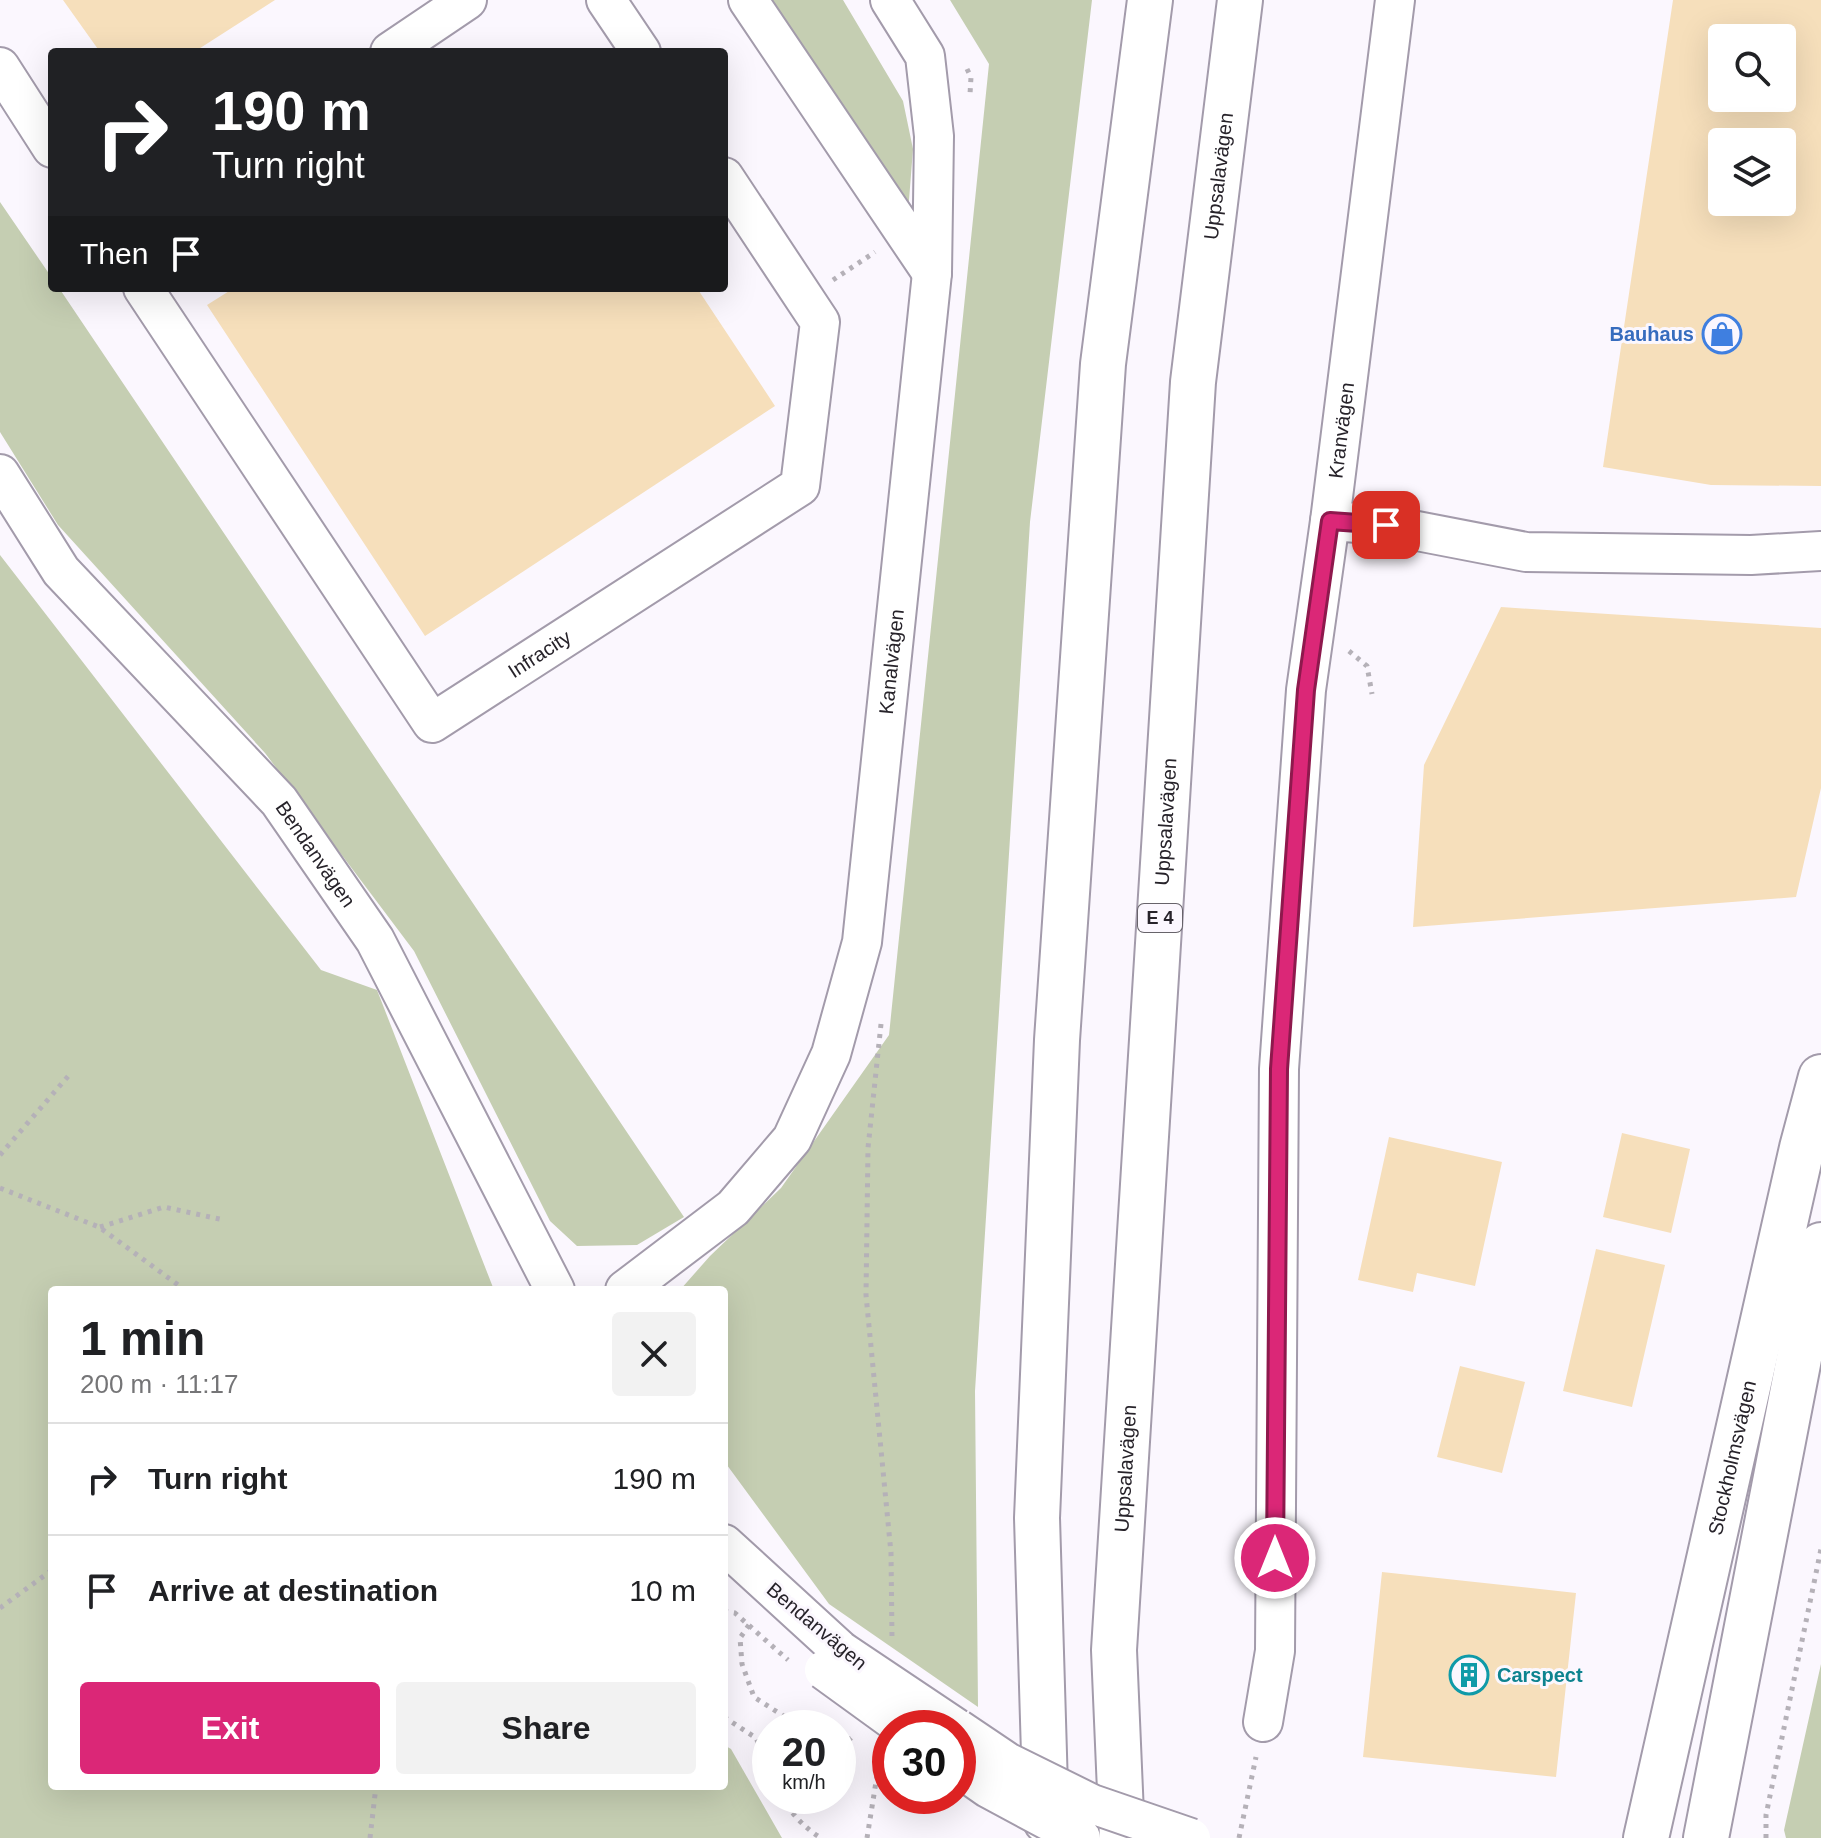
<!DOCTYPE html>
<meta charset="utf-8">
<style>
:root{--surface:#fff;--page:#f2f2f2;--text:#202124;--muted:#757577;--line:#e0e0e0;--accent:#db2777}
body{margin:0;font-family:Arial,sans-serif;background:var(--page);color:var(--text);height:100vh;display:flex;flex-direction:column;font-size:30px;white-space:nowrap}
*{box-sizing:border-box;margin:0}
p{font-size:26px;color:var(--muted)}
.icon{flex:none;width:44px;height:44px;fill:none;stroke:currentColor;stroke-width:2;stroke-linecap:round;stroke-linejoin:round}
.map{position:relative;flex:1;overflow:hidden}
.sheet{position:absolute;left:48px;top:1286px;width:680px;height:504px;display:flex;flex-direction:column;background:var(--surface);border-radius:8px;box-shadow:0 8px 32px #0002}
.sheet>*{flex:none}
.hud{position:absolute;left:48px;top:48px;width:680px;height:244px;border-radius:8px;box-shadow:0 8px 32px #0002;background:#202124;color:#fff;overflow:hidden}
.fabs{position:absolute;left:1708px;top:24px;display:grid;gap:16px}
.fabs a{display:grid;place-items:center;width:88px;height:88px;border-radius:8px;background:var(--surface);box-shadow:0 8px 32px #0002;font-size:40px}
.speed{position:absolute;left:752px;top:1710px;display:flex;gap:16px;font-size:40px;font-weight:700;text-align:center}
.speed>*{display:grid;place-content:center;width:104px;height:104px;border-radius:50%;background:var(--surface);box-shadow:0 8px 32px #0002;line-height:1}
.speed small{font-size:20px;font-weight:400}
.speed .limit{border:12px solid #d22;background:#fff;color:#111}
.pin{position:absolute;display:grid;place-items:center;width:68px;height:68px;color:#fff;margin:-34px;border-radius:16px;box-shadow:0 4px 12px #0006}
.me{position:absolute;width:88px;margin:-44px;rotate:0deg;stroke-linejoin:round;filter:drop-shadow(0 0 6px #0008)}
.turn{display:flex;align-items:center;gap:28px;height:168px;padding:0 32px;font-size:36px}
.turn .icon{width:104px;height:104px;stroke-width:2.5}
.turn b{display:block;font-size:56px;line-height:68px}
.then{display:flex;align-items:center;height:76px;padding:0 32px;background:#0003;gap:16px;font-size:30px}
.round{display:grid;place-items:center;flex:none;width:84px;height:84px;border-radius:8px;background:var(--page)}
.headline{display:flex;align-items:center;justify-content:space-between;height:136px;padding:0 32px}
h1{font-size:48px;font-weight:600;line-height:60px}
.primary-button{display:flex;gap:16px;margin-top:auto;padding:16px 32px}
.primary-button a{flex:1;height:92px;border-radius:8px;background:var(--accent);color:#fff;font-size:32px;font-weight:600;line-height:92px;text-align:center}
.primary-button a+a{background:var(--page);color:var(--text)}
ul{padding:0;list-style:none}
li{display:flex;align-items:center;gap:24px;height:112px;padding:0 32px;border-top:2px solid var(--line)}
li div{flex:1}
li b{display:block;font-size:30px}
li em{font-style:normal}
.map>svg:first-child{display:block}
</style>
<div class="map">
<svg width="1821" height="1838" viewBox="0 0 1821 1838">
<rect width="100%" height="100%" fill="#fbf7fe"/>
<path fill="#c5ceb2" d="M768,0H843L903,101L913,149L908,213Z
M950,0H1092L1030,522L975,1391L978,1707L829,1604L724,1461V1290H680L710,1256L781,1188L889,1035L989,64Z
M0,202L52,278V288H59L684,1217L637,1245L577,1246L550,1221L414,951L265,753L58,525L0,432Z
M0,555L321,970L377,990L494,1290H52V1786H724V1745L731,1749L782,1838H0Z
M1821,1664V1838H1786L1784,1830Z"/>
<path fill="#f6dfbb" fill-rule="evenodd" d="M63,0H275L194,52H100Z
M1673,0H1821V486L1711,485L1603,467ZM1722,38H1782V98H1722ZM1722,142H1782V202H1722Z
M234,288H697L775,406L425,636L207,305Z
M1501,607L1821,628V788L1796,897L1413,927L1424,765Z
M1622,1133L1690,1149L1671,1233L1603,1217Z
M1389,1137L1502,1162L1475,1286L1417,1273L1413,1292L1358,1280Z
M1596,1249L1665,1265L1632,1407L1563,1391Z
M1460,1366L1525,1382L1502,1473L1437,1457Z
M1382,1572L1576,1593L1556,1777L1363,1757Z"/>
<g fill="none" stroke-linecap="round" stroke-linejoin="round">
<defs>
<g id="minor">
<path d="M606,0L641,52"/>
<path d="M748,0L932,273"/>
<path d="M390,52L467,0"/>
<path d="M0,67L52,148"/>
<path id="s1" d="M143,288L432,723L800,486L820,322L724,177"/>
<path id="s2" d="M0,474L61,571L279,801L375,940L555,1290"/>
<path d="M1330,521L1386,525L1526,552L1751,555L1821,551"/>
<path id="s3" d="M625,1290L733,1208L792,1139L831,1054L862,942L932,273L934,136L925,56L890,0"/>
<path d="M724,1544L841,1651"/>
<path id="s4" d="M1263,1722L1275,1651L1279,1069L1306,690L1330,521L1395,0"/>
</g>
<g id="major">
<path id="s5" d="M1646,1838L1802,1148L1821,1077"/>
<path d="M1706,1838L1821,1245"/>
</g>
<g id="highway">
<path d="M1046,1821L1037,1518L1057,1040L1103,364L1150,0"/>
<path id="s6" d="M1122,1838L1114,1650L1193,382L1240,0"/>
</g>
</defs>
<use href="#minor" stroke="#a39bab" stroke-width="42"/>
<use href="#major" stroke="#a39bab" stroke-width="48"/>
<use href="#highway" stroke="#a39bab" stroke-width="48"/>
<path stroke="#b5b1b8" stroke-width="5" stroke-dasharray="4 6" stroke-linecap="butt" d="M967,69L971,77L970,94
M833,280L875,252
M1349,651L1367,666L1372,694
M881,1024L868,1148L866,1295L891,1553L892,1640
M0,1155L70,1074
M0,1188L99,1227L185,1290
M100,1227L164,1207L224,1220
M0,1608L52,1570
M724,1611L735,1613L788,1660
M749,1625L740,1638L742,1664L754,1697L802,1728
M724,1717L756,1738L770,1769
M838,1736L850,1739L852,1737
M782,1796C789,1812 806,1829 821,1838
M370,1838L376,1786
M867,1838L880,1757
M1239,1838L1256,1757
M1766,1838V1815L1821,1549"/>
<use href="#minor" stroke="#fff" stroke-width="38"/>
<use href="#major" stroke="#fff" stroke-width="44"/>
<use href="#highway" stroke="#fff" stroke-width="44"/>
<defs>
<path id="minor-bridge" d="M841,1651L956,1728
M824,1670L904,1728
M958,1729L1007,1762L1092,1804L1191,1838
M958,1767L988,1788L1081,1838"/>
</defs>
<use href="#minor-bridge" stroke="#a39bab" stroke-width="42" stroke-linecap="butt"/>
<use href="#minor-bridge" stroke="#fff" stroke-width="38"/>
</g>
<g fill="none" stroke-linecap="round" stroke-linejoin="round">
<defs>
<path id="route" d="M1275,1558L1279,1069L1306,690L1330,521L1386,525"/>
</defs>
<use href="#route" stroke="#8e194d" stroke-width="20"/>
<use href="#route" stroke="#db2777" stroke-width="14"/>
</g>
<defs>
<symbol id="shop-ring" viewBox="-11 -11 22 22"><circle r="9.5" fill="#fbf7fe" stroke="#3f7fe0" stroke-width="1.5"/><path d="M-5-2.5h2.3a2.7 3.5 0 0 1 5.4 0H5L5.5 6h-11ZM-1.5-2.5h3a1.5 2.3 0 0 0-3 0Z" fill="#3f7fe0"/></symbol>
<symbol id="building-ring" viewBox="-11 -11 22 22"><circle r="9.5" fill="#fbf7fe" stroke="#0f9aa8" stroke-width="1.5"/><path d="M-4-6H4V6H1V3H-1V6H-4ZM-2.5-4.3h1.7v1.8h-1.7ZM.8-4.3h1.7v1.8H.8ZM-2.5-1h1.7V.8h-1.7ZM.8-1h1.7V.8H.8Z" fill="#0f9aa8"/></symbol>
</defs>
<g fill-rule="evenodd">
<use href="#shop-ring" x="1700" y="312" width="44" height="44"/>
<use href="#building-ring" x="1447" y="1653" width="44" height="44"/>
</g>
<g text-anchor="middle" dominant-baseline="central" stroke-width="6" stroke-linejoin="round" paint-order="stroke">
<rect fill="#fbf7fe" stroke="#67636a" stroke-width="2" x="1138" y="904" width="44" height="28" rx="6"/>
<g font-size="18" font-weight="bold" fill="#27232a">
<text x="1160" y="918">E 4</text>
</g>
<g font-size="20" fill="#27232a" stroke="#fbf7fe">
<text stroke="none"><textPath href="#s6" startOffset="1666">Uppsalavägen</textPath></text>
<text stroke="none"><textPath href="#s4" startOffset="1296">Kranvägen</textPath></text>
<text stroke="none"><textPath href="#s1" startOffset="650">Infracity</textPath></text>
<text stroke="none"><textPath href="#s3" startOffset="718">Kanalvägen</textPath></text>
<text stroke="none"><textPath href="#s6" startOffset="1018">Uppsalavägen</textPath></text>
<text stroke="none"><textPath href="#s2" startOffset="496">Bendanvägen</textPath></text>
<text stroke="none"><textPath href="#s5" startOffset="390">Stockholmsvägen</textPath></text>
<text stroke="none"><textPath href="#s6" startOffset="370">Uppsalavägen</textPath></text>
<text transform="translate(817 1626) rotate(40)">Bendanvägen</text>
</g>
<g font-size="20" font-weight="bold" fill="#366cbe" stroke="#fbf7fe" text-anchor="end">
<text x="1694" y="334">Bauhaus</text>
</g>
<g font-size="20" font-weight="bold" fill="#0d838f" stroke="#fbf7fe" text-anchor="start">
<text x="1497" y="1675">Carspect</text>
</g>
</g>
</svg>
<div class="fabs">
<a><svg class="icon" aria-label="search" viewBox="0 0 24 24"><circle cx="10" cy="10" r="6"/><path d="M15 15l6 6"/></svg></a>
<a><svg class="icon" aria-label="layers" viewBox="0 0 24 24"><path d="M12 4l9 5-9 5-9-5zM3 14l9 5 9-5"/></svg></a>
</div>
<div class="speed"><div>20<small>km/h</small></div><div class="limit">30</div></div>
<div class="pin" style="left:1386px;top:525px;background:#d93025"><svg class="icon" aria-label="arrive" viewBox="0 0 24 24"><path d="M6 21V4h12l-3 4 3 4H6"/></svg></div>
<svg class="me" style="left:1275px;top:1558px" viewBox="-20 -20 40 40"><circle r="17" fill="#db2777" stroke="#fff" stroke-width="3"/><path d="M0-11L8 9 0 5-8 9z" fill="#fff"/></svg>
<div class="hud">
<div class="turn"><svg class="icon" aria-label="right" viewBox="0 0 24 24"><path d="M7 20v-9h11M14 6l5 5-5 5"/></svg><div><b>190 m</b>Turn right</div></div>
<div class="then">Then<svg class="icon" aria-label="arrive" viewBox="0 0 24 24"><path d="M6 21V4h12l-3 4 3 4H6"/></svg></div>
</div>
<section class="sheet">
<div class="headline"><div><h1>1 min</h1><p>200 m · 11:17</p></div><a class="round"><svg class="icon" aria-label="close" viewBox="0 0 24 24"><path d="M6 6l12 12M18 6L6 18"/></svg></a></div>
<ul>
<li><svg class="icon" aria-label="right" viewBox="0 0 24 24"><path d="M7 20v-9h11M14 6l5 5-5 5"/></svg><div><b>Turn right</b></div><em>190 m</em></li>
<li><svg class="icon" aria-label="arrive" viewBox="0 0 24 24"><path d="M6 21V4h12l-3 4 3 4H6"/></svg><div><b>Arrive at destination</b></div><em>10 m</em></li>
</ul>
<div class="primary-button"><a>Exit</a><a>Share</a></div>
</section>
</div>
